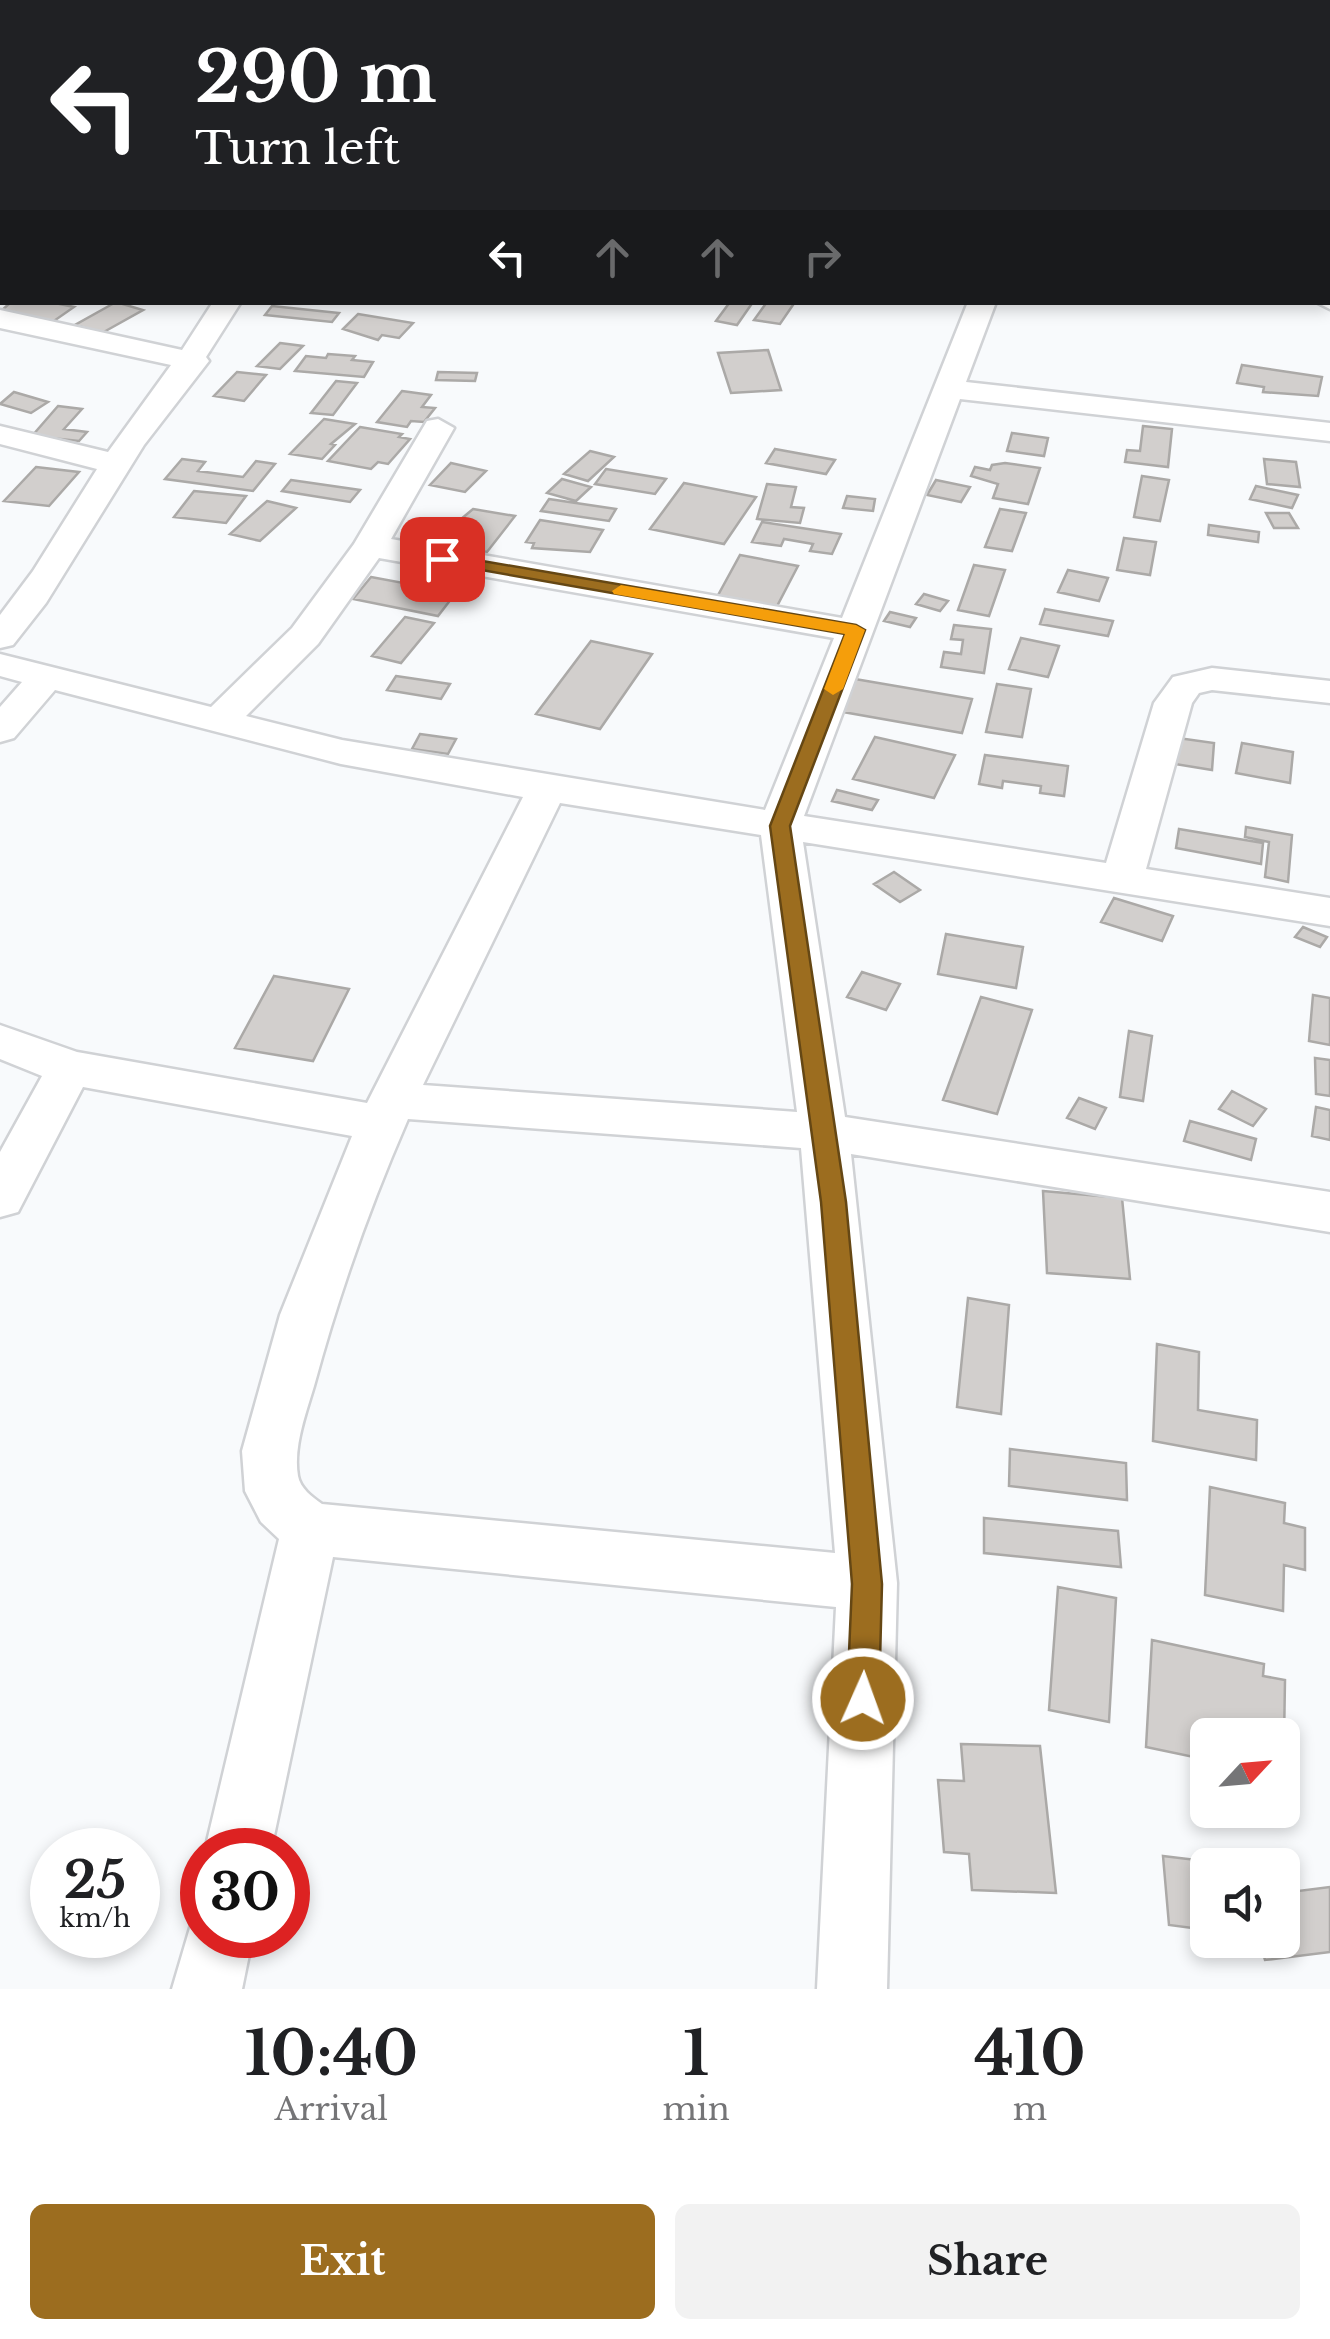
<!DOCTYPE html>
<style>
:root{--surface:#fff;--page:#f2f2f2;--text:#202124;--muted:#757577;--accent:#9c6d1f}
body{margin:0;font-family:"Libre Baskerville",serif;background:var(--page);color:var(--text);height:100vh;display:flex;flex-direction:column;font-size:38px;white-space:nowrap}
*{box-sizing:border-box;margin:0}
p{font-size:32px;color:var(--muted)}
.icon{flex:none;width:55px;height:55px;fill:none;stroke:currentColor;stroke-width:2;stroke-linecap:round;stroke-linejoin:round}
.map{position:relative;height:1989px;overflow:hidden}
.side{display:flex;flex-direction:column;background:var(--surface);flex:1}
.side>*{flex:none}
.hud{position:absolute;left:0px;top:0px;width:1330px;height:305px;box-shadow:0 5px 15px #0003;background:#202124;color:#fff;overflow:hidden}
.needle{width:65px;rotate:64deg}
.tools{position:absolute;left:1190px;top:1718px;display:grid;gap:20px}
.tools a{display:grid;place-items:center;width:110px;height:110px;border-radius:15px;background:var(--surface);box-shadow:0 5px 15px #0003;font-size:50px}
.speed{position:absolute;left:30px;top:1828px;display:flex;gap:20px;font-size:50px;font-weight:700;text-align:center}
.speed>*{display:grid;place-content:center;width:130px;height:130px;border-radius:50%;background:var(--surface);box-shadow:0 5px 15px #0003;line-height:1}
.speed small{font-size:25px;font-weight:400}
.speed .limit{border:15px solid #d22;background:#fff;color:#111}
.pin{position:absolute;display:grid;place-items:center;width:85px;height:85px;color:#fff;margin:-42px;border-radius:20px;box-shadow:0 5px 15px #0006}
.me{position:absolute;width:110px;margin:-55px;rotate:2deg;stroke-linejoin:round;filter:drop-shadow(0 0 8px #0008)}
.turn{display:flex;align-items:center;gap:35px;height:210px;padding:0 30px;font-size:45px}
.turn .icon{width:130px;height:130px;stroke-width:2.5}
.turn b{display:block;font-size:70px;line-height:85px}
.lanes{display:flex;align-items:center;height:95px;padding:0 30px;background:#0003;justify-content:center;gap:50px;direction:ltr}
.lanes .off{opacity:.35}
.eta{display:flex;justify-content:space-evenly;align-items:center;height:170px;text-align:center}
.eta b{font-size:60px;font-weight:800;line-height:70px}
.action{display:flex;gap:20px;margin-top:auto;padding:20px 30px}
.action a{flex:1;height:115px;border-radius:15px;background:var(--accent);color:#fff;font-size:40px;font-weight:800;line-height:115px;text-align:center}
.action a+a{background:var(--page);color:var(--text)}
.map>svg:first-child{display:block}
</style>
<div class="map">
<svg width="1330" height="1989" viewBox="0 0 1330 1989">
<rect width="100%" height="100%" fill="#f8fafc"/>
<path fill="#d2cfcd" stroke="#aba9a7" stroke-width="2.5" d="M11,302H50L74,307L51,323L0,312Z
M116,302L143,310L102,333L75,325Z
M730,302H753L737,325L716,321Z
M767,302H795L780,324L754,320Z
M272,306L339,313L332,322L265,315Z
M358,314L413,323L399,338L382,335L378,340L343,329Z
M280,343L303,346L280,369L257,366Z
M768,350L781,390L731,393L718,353Z
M328,354L355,356L352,360L373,362L364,377L295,371L306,356L326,358Z
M1242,365L1322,377L1318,396L1263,392L1264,387L1237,383Z
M237,372L266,375L244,401L214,396Z
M438,372L477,373L475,381L436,380Z
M336,381L357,383L333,415L311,413Z
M402,391L431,395L422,407L435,408L424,422L411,421L407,427L377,422Z
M14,392L48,402L31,413L0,404Z
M58,406L82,409L64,429L87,432L79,441L32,436Z
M324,419L355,424L331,444L335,445L322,459L290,454Z
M1143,426L1172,429L1168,467L1125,462L1127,450L1140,451Z
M360,427L402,434L399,437L410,439L388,464L378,462L371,469L328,461Z
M1012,433L1048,438L1044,456L1007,451Z
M775,449L835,460L826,474L766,463Z
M590,451L614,457L588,481L564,474Z
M182,459L205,462L198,471L243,477L256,461L275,464L253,491L165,479Z
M1264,459L1296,462L1300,487L1267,484Z
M451,463L486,471L465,492L430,485Z
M1005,463L1040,468L1028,504L993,498L998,484L971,476L975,467L990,470L992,465Z
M36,467L79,472L49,506L4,501Z
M606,469L666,479L655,494L595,484Z
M1142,476L1169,480L1160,521L1134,517Z
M562,479L591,487L576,501L547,493Z
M291,480L360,490L350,502L282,491Z
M936,480L970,487L961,502L927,495Z
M684,483L756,497L724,544L650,529Z
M767,484L796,487L791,507L804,508L800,523L757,519Z
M1256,486L1298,495L1292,508L1250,499Z
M194,491L246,496L226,523L174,517Z
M847,496L875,499L873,511L843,508Z
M549,499L616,509L609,521L541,511Z
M267,501L296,508L260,541L230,534Z
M473,509L515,516L487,552L445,544L455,531L448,530Z
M1000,509L1026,513L1012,551L985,547Z
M1266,513H1289L1298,528H1274Z
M540,520L603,530L590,552L532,548L534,543L526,542Z
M762,522L841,534L832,554L810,551L813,544L784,539L781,546L752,542Z
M1209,525L1259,532L1258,542L1208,535Z
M1124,538L1156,542L1150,575L1117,570Z
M740,555L798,566L776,608L717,597Z
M974,565L1005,570L989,616L958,610Z
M1068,570L1108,578L1099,601L1058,592Z
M371,577L403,583L409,577L454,586L449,593L455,594L438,616L353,599Z
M924,594L948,601L940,611L916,604Z
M1045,609L1113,621L1108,636L1040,624Z
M890,612L916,618L910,627L884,621Z
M405,617L434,623L401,663L372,656Z
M954,625L991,629L984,673L941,667L944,652L961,654L963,640L951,639Z
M1021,638L1059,646L1048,677L1009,669Z
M591,641L652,654L600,729L536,714Z
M396,676L450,684L441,699L387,690Z
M855,679L972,699L962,733L843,712Z
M997,684L1031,689L1022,737L986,732Z
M420,734L456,739L448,754L412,749Z
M875,737L955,755L934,798L853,779Z
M1178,738L1214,743L1212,770L1175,764Z
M1242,743L1293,752L1290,783L1236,773Z
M985,755L1068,766L1064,796L1040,793L1041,786L1003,781L1002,788L979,784Z
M837,790L878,800L872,810L832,801Z
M1246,827L1292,835L1288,882L1265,877L1269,842L1245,837Z
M1179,829L1263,843L1261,864L1176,848Z
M894,872L920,890L900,902L874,884Z
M1114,898L1173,916L1162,941L1101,922Z
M1303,927L1327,937L1320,947L1295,937Z
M946,934L1023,947L1016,988L938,974Z
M862,972L900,984L886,1010L847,997Z
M274,976L349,989L313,1061L235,1048Z
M1313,995L1330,998V1045L1309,1041Z
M981,997L1032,1010L997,1114L943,1100Z
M1129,1031L1152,1036L1143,1101L1120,1097Z
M1315,1058L1330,1060V1096L1316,1094Z
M1232,1091L1266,1109L1253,1126L1219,1109Z
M1079,1098L1106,1108L1095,1129L1067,1118Z
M1316,1107L1330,1110V1140L1312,1136Z
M1190,1121L1256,1139L1251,1160L1184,1141Z
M1043,1191L1122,1198L1130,1279L1047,1273Z
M968,1298L1009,1305L1001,1414L957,1407Z
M1157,1344L1199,1352L1198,1410L1257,1420L1256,1460L1153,1441Z
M1010,1449L1126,1463L1127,1500L1009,1486Z
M1210,1487L1285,1503L1284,1523L1305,1528V1570L1284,1565L1283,1611L1205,1595Z
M984,1518L1118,1531L1121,1567L984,1553Z
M1058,1587L1116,1598L1109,1722L1049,1710Z
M1152,1640L1264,1664L1263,1676L1285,1680L1284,1741L1282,1735H1208V1760L1146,1747Z
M961,1744L1040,1746L1056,1893L972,1890L969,1854L944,1852L938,1780L964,1781Z
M1163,1856L1213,1862L1208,1865V1930L1169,1925Z
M1330,1887V1952L1265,1960L1259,1940H1282V1893Z"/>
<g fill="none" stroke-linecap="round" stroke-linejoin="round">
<defs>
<path id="minor" d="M252,0H291L292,2H253Z
M787,0H807V2H787Z
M943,0H963L964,2H944Z
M1328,73H1330V87H1328Z
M1328,138H1330V153H1328Z
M0,227L2,228V244L0,243Z
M1328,292H1330V309L1316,302H1328Z
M213,302H241L206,357L209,361L144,445L46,603L13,645L0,648V615L33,571L97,469L0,444V426L108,452L171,365L0,328V310L182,350Z
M968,302H996L966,382L1330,423V441L960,399L804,816L1106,863L1154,703L1173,677L1212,668L1330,681V703L1212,690L1199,693L1192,703L1146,869L1330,898V926L803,842L845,1117L1330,1192V1232L851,1154L897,1583L887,1989H817L836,1607L333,1557L271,1850H205L279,1539L261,1522L245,1491L242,1451L280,1315L352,1136L83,1087L18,1212L0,1217V1152L42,1076L0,1059V1025L77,1052L367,1103L523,797L341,764L55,690L14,738L0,742V707L22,682L0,676V654L211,707L292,628L354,544L427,421L438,419L454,428L391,539L842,618ZM379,558L834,638L765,810L342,740L246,716L318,644ZM560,803L761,835L797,1112L423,1085ZM408,1119L801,1148L835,1553L322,1504C312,1497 300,1488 298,1476C293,1447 306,1413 314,1386C339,1294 370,1206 408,1119Z
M202,1908V1935H253L242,1989H172L195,1911Z"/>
</defs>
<use href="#minor" stroke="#d0d2d5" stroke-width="5"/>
<use href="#minor" fill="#fff" fill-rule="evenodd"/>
</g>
<path fill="#9c6d1f" stroke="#654714" stroke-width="2.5" d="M442,554L856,625L865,630L790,826L846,1202L882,1584L879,1699L874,1709L863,1714L852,1709L847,1699L852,1584L821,1202L770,826L845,634L436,562V555Z"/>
<path fill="#f59e0b" d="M621,585L856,625L865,630L843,689L833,695L824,689L845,634L614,594L612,591Z"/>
</svg>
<div class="tools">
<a><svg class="needle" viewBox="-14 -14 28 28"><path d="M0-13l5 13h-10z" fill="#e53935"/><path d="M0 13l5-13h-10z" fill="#757577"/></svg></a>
<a><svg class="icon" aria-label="sound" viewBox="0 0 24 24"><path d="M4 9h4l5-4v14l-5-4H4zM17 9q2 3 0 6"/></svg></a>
</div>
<div class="speed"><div>25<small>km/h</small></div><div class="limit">30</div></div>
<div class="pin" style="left:442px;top:559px;background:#d93025"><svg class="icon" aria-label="arrive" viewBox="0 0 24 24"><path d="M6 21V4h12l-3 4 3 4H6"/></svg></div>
<svg class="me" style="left:863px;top:1699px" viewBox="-20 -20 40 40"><circle r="17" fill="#9c6d1f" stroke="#fff" stroke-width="3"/><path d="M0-11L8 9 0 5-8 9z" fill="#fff"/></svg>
<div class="hud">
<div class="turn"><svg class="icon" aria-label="left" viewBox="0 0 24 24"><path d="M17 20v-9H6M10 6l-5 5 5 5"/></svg><div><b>290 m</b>Turn left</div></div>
<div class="lanes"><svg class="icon" aria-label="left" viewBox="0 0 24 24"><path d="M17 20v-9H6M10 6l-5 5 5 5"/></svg><svg class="icon off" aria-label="ahead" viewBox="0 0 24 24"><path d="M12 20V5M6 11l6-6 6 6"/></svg><svg class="icon off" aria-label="ahead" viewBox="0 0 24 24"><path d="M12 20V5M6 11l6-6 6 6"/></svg><svg class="icon off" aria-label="right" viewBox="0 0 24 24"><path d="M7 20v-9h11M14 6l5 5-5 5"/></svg></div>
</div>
</div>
<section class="side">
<div class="eta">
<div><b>10:40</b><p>Arrival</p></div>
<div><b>1</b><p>min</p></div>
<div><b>410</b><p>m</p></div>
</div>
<div class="action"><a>Exit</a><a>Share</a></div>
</section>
